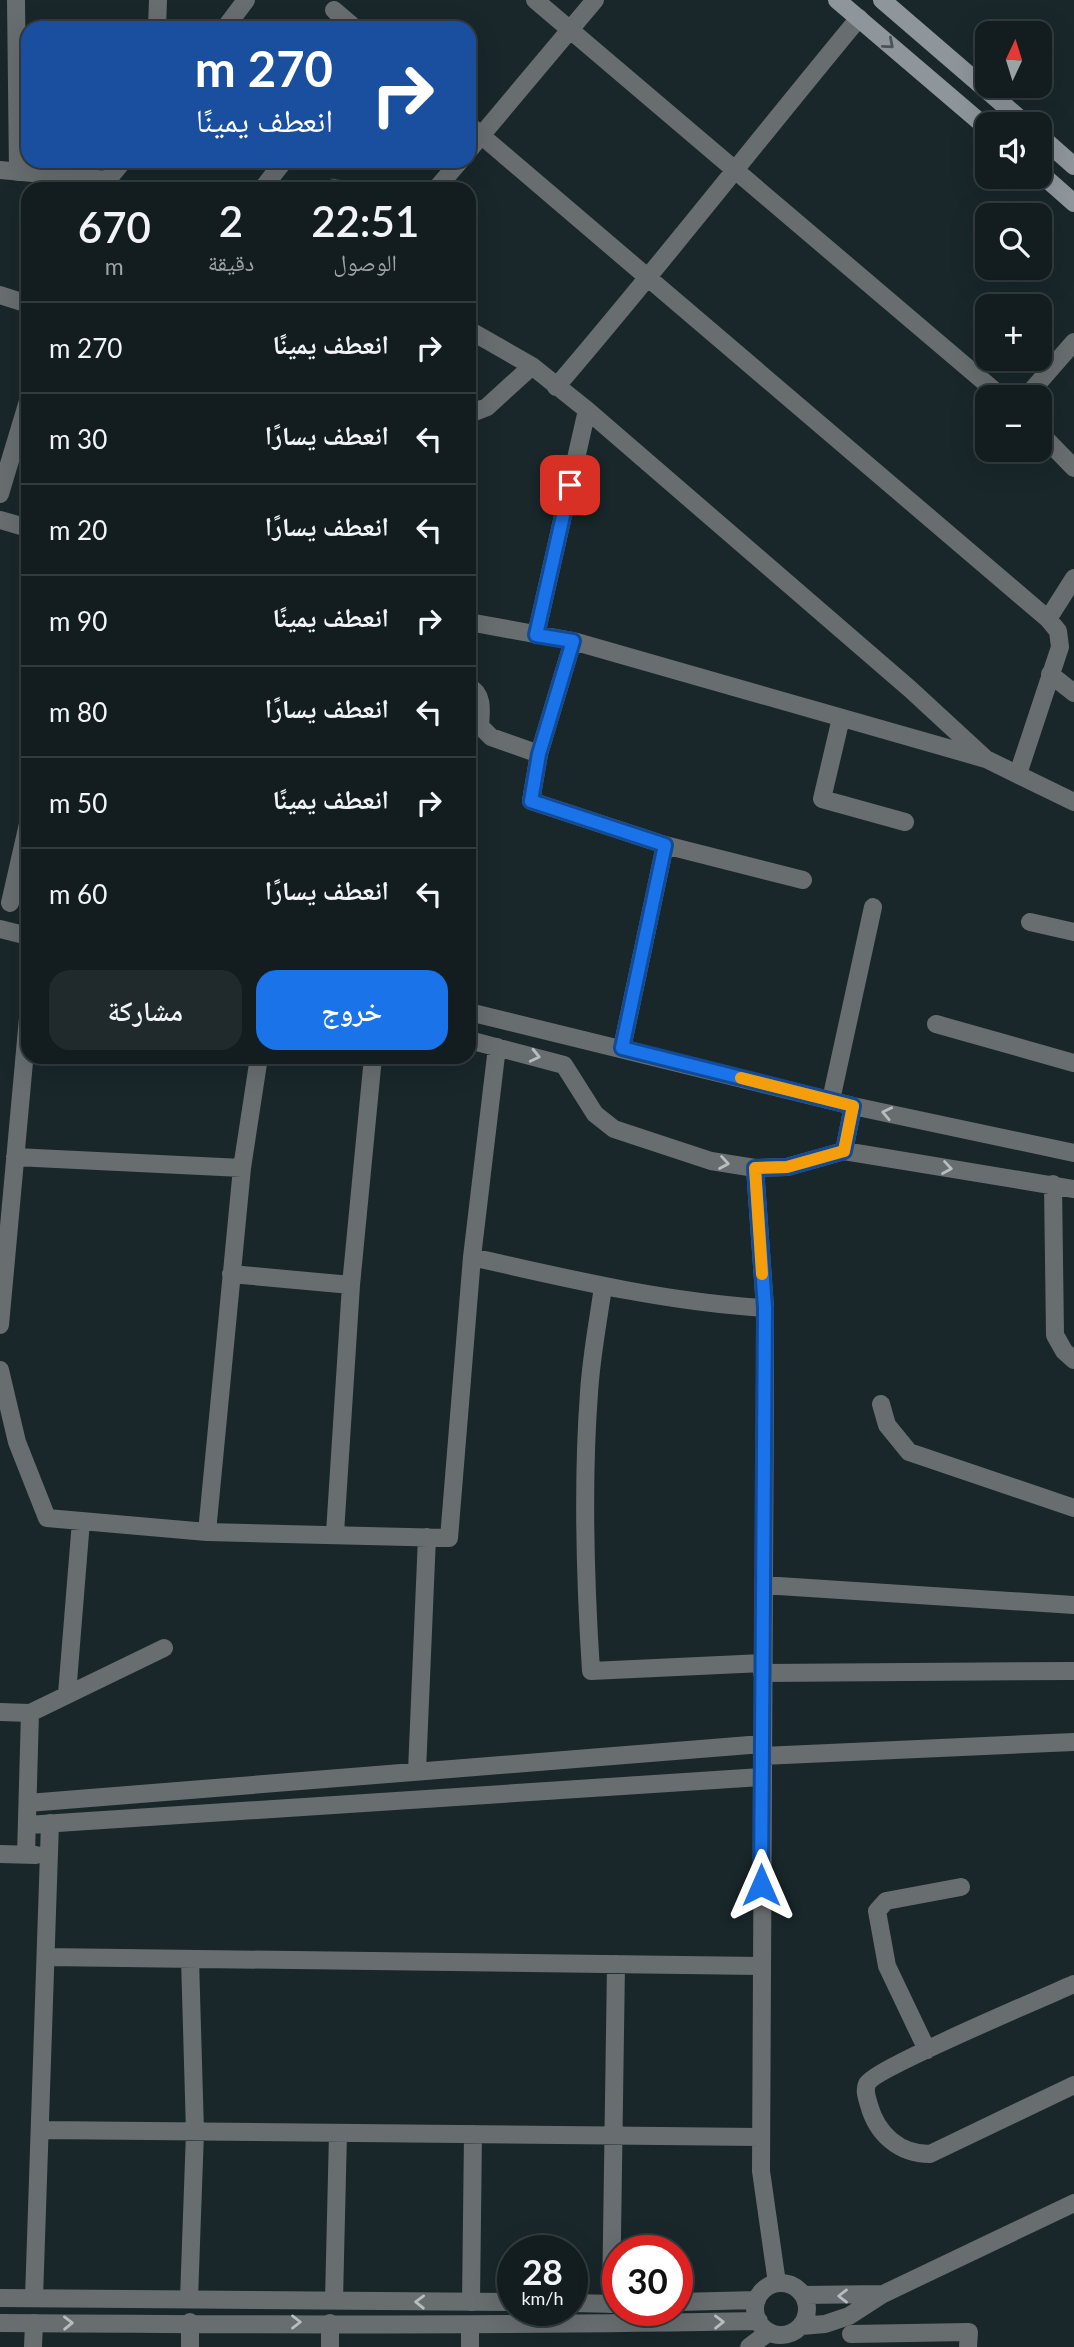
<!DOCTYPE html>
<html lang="ar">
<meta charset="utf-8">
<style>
:root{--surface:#131d20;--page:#202a2d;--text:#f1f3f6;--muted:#9da2a5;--line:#323b3e;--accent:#1a73e8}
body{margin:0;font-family:Lato,"Noto Naskh Arabic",sans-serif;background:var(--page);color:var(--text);direction:rtl;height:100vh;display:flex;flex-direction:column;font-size:26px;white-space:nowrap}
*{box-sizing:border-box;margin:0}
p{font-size:23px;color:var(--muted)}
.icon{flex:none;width:38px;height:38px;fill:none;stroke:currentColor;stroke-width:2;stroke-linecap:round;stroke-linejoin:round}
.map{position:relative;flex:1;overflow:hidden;direction:ltr}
.drawer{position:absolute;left:21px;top:182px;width:455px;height:882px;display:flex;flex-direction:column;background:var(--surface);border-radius:21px;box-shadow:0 7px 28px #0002,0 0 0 2px var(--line);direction:rtl}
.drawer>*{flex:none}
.hud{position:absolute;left:21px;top:21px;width:455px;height:147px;border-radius:21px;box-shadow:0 7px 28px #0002,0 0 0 2px var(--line);direction:rtl;background:#1a4fa0;color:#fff;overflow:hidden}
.needle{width:46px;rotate:4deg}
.buttons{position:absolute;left:975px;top:21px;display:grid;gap:14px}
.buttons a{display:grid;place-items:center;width:77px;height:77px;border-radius:14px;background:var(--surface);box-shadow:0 7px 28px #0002,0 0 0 2px var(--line);font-size:35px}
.speed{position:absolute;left:497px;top:2235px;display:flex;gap:14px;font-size:35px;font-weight:700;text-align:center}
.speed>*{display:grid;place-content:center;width:91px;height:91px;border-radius:50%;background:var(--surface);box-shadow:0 7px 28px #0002,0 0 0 2px var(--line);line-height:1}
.speed small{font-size:18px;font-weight:400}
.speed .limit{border:10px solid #d22;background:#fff;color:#111}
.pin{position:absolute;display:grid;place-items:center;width:60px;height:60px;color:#fff;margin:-30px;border-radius:14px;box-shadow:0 4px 10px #0006}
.me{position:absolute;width:77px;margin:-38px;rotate:0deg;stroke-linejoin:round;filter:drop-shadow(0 0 5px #0008)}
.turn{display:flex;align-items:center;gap:24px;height:147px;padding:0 28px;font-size:32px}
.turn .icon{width:91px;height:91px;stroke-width:2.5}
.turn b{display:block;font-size:49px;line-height:60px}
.eta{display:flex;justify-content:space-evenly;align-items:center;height:119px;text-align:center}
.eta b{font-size:42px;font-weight:600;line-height:49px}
.cta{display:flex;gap:14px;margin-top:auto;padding:14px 28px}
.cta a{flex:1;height:80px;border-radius:21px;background:var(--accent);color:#fff;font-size:28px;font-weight:600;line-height:80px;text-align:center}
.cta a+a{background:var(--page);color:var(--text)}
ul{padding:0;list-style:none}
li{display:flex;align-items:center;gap:21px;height:91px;padding:0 28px;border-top:2px solid var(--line)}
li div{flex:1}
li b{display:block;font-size:26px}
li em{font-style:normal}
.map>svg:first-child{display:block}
</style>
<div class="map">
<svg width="1074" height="2347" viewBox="0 0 1074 2347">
<defs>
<pattern id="building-hatch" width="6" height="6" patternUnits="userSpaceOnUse" patternTransform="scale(1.75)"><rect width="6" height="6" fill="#344341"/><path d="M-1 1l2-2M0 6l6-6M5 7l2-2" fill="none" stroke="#485654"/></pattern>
</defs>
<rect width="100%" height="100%" fill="#19272a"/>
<path fill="url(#building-hatch)" d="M331,178L382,188L381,189H329Z"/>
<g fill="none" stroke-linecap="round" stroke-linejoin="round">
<path stroke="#686d70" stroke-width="18" d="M16,0L18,172
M535,0L1002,397
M334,10L355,28
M157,28L158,0
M225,28L246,0
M469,125L1048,619L1058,631L1060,647L1018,774
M469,150L595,0
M0,170L107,180
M101,188L123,161
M262,189L284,161
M436,189L460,161
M0,295L28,304
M469,330L532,366L587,410L910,689L986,759
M556,387C660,266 757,141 859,18
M1026,397L1074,342
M469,414L487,407L532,366
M1040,433L1074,468
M0,494L28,401
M0,520L28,528
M1048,619L1074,578
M469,622L573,641L986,759L1074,802
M536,635L587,410
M573,641L539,754L531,801L665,845L803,880
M1050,674L1074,693
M469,687C484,694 481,712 480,726L491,737L539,754
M841,718L822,799L905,822
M10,903L28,824
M1030,922L1074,932
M0,929L28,936
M469,1012L853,1106L1074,1153
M936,1024L1074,1063
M469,1040L564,1065L595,1114L614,1129L711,1161L755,1168L787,1167L844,1151L1074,1189
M622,1048L665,845
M831,1100L873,907
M844,1151L853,1106
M15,1157L242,1168
M755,1168L765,1308V1374L761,2171L777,2283
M1053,1184L1055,1335L1064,1351L1074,1360
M472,1257C569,1279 665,1302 765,1308
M231,1274L351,1285
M603,1287C598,1322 591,1358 589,1393C582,1486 585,1578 591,1671L763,1663
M0,1325L28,1018
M0,1370L17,1442L47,1518L207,1532L449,1538L472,1257L497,1047
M881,1404L887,1425L909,1452L1074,1508
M207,1532L242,1168L259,1057
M335,1533L351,1285L373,1057
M763,1585L1074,1605
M762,1673L1074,1671
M67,1694L81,1521
M0,1712L30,1713L164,1648
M762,1756L1074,1742
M417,1771L427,1537
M28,1803L762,1744
M27,1825L761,1777
M0,1854L36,1855
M26,1855L30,1713
M46,1957L760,1966
M1074,1984C1047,1996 874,2069 867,2084C864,2091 867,2098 869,2105C877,2134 899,2154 930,2154L1074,2085
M927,2050L887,1966L877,1911L886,1901L961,1887
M41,2130L761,2137
M34,2298L50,1823
M189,2299L195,2132L190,1959
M334,2300L338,2133
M471,2302L473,2134
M611,2304L616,1964
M190,2322V2347
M851,2334L969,2332L968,2347
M33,2347L34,2323
M330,2347V2323
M470,2347V2327
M749,2347L769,2332"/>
<path stroke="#686d70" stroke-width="18" d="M755 2309a26 26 0 1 1 52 0a26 26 0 1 1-52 0Z
M803,2295L883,2294
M0,2298L513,2302
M677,2302L757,2300
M572,2303L618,2304
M0,2323C253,2325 506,2326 759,2321
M801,2326L825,2324L849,2316L883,2294L1074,2203"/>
<path stroke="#8e969c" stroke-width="18" d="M837,0L987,128
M882,0L1026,124
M1040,136L1074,166
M1040,173L1074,203"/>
</g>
<defs><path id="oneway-chevron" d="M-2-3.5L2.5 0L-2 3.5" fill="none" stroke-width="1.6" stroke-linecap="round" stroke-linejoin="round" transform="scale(1.75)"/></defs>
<use stroke="#495358" href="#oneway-chevron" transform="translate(889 44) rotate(41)"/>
<g stroke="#b7bec0">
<use href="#oneway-chevron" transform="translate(535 1056) rotate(13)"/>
<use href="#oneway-chevron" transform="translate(887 1113) rotate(-168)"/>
<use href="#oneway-chevron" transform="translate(724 1163) rotate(9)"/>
<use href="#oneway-chevron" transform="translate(947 1168) rotate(9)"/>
<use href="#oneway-chevron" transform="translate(843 2296) rotate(-180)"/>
<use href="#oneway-chevron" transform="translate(420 2302) rotate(-179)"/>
<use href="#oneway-chevron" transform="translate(296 2322)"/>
<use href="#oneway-chevron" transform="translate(719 2322) rotate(-1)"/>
<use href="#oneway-chevron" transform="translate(68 2323) rotate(-1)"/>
</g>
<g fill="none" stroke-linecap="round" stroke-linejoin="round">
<defs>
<path id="route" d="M570,485L536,635L573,641L539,754L531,801L665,845L622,1048L853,1106L844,1151L787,1167L755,1168L765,1308L761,1885"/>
</defs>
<use href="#route" stroke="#114b97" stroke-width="18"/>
<use href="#route" stroke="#1a73e8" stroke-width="12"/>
<path stroke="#f59e0b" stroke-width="12" d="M741,1078L853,1106L844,1151L787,1167L755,1168L762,1274"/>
</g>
</svg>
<div class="buttons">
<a><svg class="needle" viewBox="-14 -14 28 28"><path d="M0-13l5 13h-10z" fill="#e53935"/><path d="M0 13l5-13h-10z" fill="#9da2a5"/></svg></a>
<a><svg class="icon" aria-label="sound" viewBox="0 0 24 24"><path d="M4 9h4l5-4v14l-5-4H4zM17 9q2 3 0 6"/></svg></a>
<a><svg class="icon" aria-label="search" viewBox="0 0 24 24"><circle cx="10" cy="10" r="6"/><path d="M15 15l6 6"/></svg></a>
<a>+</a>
<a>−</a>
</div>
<div class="speed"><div>28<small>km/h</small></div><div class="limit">30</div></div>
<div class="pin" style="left:570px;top:485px;background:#d93025"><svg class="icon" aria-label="arrive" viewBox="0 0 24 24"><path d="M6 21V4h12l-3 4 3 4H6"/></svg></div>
<svg class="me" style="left:761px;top:1885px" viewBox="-20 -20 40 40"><path d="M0-17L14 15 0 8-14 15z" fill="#1a73e8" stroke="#fff" stroke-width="4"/></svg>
<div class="hud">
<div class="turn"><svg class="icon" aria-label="right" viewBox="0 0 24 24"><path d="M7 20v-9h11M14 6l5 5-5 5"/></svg><div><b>270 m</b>انعطف يمينًا</div></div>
</div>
<section class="drawer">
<div class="eta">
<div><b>22:51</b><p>الوصول</p></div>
<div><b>2</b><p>دقيقة</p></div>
<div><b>670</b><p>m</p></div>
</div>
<ul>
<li><svg class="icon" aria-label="right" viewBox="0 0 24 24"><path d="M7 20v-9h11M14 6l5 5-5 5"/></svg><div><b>انعطف يمينًا</b></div><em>270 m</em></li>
<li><svg class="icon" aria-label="left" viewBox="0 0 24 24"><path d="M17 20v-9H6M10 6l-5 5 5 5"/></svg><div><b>انعطف يسارًا</b></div><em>30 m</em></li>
<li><svg class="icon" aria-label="left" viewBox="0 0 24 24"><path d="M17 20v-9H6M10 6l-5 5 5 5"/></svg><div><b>انعطف يسارًا</b></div><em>20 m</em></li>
<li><svg class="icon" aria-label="right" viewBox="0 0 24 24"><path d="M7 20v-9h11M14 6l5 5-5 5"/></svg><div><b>انعطف يمينًا</b></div><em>90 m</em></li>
<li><svg class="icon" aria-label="left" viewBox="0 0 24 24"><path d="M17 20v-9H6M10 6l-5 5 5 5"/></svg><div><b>انعطف يسارًا</b></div><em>80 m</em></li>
<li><svg class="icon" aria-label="right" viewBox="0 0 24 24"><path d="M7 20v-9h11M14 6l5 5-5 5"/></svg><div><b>انعطف يمينًا</b></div><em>50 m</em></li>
<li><svg class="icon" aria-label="left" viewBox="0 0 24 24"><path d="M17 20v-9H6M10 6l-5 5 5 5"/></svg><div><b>انعطف يسارًا</b></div><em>60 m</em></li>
</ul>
<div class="cta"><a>خروج</a><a>مشاركة</a></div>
</section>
</div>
